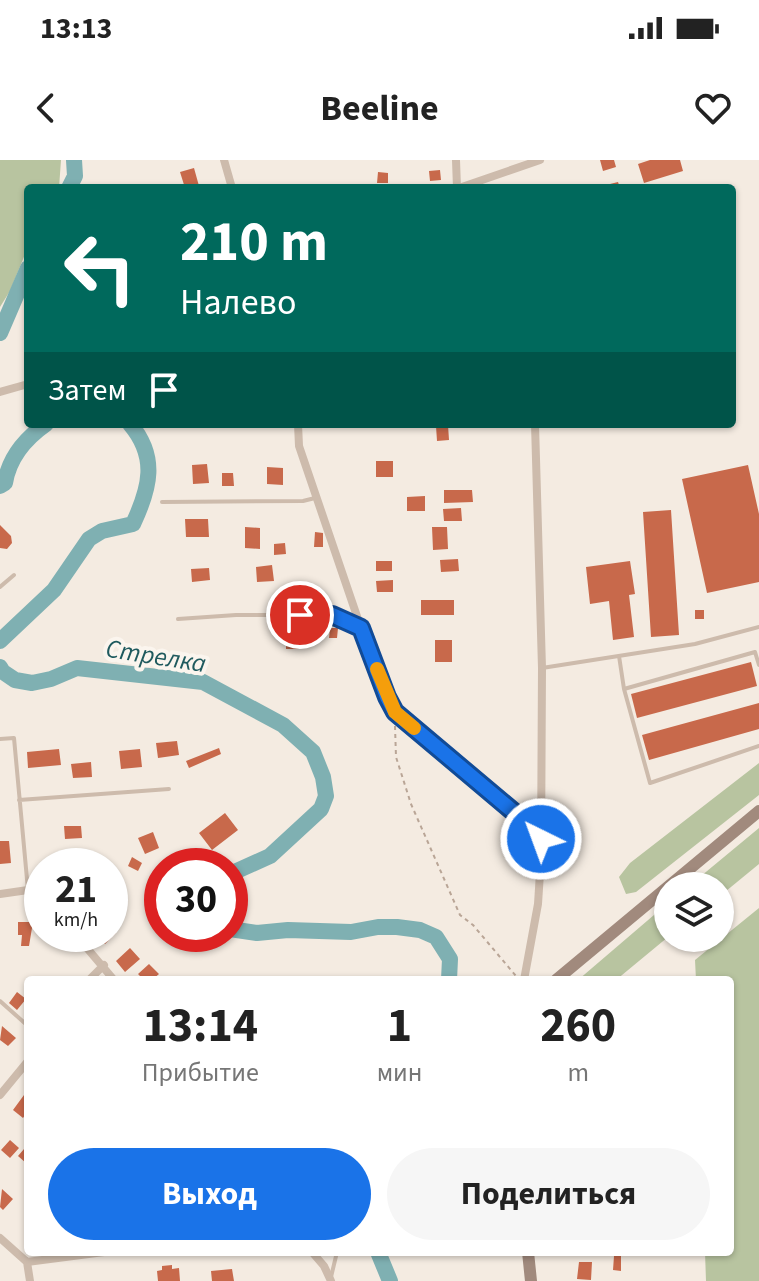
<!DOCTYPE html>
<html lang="ru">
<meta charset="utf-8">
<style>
:root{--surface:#fff;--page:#f6f6f6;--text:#222;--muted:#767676;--accent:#1a73e8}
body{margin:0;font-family:"Source Sans 3",sans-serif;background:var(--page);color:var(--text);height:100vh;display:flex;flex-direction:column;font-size:30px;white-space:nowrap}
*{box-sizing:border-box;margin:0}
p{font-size:26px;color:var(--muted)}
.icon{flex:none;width:44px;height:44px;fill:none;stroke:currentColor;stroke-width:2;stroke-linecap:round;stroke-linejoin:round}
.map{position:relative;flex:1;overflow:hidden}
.sheet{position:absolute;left:24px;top:816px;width:710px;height:280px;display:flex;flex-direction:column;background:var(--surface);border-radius:8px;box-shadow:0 2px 6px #0004}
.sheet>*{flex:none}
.hud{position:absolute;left:24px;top:24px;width:712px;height:244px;border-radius:8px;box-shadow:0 2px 6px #0004;background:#00695c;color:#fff;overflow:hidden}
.fabs{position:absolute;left:654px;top:712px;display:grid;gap:16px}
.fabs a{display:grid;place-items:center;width:80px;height:80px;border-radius:50%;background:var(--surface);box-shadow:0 2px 6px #0004;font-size:40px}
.speed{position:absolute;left:24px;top:688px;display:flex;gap:16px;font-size:40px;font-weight:700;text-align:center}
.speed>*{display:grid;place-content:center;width:104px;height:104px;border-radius:50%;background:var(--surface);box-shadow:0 2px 6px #0004;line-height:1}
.speed small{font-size:20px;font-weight:400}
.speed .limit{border:12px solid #d22;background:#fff;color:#111}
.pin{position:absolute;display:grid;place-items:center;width:68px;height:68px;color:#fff;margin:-34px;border:4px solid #fff;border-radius:50%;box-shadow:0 2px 8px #0007}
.me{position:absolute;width:88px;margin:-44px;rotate:318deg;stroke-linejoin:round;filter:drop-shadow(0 0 6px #0008)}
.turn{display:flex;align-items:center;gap:28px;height:168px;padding:0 24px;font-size:36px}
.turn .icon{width:104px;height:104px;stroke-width:2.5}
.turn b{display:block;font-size:56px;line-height:68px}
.then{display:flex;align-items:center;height:76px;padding:0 24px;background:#0003;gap:16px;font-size:30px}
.eta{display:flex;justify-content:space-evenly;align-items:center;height:136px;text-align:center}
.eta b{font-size:48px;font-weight:700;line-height:56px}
.cta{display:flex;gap:16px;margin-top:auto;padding:16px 24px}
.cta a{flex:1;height:92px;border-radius:48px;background:var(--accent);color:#fff;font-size:32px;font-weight:700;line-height:92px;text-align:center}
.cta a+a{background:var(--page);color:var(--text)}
.status{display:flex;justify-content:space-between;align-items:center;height:56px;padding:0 40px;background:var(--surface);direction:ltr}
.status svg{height:22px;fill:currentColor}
header{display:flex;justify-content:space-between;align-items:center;height:104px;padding:0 24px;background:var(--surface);font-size:36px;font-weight:700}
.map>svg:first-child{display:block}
</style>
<div class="status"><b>13:13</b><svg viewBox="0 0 49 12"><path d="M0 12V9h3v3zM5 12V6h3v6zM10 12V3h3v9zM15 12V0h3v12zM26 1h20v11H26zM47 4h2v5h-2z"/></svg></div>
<header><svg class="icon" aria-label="back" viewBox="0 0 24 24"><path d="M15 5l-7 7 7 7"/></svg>Beeline<svg class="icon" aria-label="heart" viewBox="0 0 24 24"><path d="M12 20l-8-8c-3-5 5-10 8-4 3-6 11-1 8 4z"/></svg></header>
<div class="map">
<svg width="759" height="1121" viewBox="0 0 759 1121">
<rect width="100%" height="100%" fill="#f4ebe1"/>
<path fill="#b8c4a0" d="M0,0H61L59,28H28V87L10,131L0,147Z
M759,603V635L636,732L626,734L619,717L630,703Z
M759,668V704L720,736V726H689Z
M668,743V777L616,820H578Z
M759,748V1121H706L705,1092H730V820H696L695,800Z"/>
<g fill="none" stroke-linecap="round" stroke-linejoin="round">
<path stroke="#7fb0b2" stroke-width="16" d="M69,28L75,16L74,0
M0,173L28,108
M0,326L5,323C9,298 26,278 46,264
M0,481L54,430L89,379L102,371L133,364C150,328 158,297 130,264
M0,507L3,512L15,520L32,523L51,519L77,508L203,522L283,565L313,592L323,617L326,636L321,649L270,696L230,714
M230,769L257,773L288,770L351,772L378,767H397L420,770L436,777L450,799L449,820
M378,1092L390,1121"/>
</g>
<path fill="#c8694b" d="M600,0H614L616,7L603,11Z
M650,0H680L683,11L644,23L638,4Z
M194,8L199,26L185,28L180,12Z
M440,10L441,20L430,21L429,11Z
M378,12L388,13V23H377Z
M618,22L620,28H606V25Z
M448,265L449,280L437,281L436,266Z
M376,301H393V317H376Z
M207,304L209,323L193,324L192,305Z
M748,305L759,354V422L707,433L682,319Z
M267,307L283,308V325L267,324Z
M222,313H233L234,326H222Z
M444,330H472L473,342L444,343Z
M425,336V351H407V337Z
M461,348L462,361H444L443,349Z
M671,350L679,475L651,477L643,352Z
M185,359H208L209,377H186Z
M0,365L11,376L12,383L7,389L0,388Z
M245,367L260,368V389L245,388Z
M432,367H447L448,389L433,390Z
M315,372L323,373V387H314Z
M285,383L286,394L274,395V384Z
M458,399L459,411L441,412L440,400Z
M376,401H392V411H376Z
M630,401L635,434L629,435L634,477L613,480L609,441L590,444L586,407Z
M272,405L274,421L257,422L256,407Z
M209,408L210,420L192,422L191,409Z
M393,420V432H377L376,421Z
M421,440H454V455H421Z
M695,450H704V459H695Z
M330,468H338L337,478H329Z
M286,470H301V489H286Z
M435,480H452V502H435Z
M751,502L757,526L637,558L631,534Z
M759,543V569L649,600L642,575Z
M177,581L179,595L158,598L156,583Z
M219,588L221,594L189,608L186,601Z
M59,589L61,605L28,608L27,592Z
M140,589L142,607L121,609L119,591Z
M91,602L92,617L73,618L71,604Z
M225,653L238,670L212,690L199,673Z
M64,666H81L82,678L65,679Z
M153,672L159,688L145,694L138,678Z
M0,681H9L11,703L0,704Z
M132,697L142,703L138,711L128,706Z
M18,762H33L29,786H21L22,775H18Z
M110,767L116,773L105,784L94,774H110Z
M130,788L140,799L125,812L116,801Z
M149,804L159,814L152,820H144L138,814Z
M17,832L26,839L17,850L9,843Z
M2,866L16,878L8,886L0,880Z
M24,935L28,939V951L23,958L13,950Z
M10,980L19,988L10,998L1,990Z
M24,989L28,993L26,1003L18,996Z
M2,1029L13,1039L3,1050L0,1047Z
M614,1096H621V1111L613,1110Z
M579,1102H592L591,1120L577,1119Z
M172,1105V1109L179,1108L180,1121H158L157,1111L162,1110V1106Z
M232,1109L234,1121H212L211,1111Z"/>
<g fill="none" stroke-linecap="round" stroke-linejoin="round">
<path stroke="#b9a596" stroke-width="2" stroke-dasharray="4 4" stroke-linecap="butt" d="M395,566L396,597L411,644L460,755L473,765L516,816"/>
<path stroke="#cdbbac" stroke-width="4" d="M162,342L303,341L315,338
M0,427L14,415
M178,459L236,455H332L359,467
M619,496L624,529L650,623L759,586
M542,508L695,484L759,467
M624,529L755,492L759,505
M0,579L14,578L28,730
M19,640L169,629
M0,841L28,866
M331,1117L337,1092"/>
<path stroke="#cdbbac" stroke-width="8" d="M224,0L232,28
M456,0L457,28
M459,28L540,0
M0,232L28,224
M298,264L299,286L361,468L387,537L395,552L515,653L527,659L540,661
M0,734L28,730L42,740
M75,774L114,820
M89,820L104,805
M524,820L538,744L541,697L542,508L535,264
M0,935L28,901
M0,1078L27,1102L104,1092
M312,1092L324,1106L331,1121
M27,1102L30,1121"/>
<path stroke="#a18a7d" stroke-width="12" d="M556,820L759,651
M528,1092L531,1121"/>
</g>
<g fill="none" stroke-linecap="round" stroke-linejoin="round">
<defs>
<path id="route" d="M300,455H332L361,468L387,537L395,552L515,653L527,659L540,661L541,679"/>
</defs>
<use href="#route" stroke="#114b97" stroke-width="20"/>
<use href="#route" stroke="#1a73e8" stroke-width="14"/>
<path stroke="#f59e0b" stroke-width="14" d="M377,509L395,552L414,568"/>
</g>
<g text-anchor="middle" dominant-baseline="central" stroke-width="8" stroke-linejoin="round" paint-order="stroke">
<g font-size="26" font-style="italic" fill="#1f5a5e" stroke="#fbf5ee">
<text transform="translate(156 496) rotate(9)">Стрелка</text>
</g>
</g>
</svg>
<div class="fabs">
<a><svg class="icon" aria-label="layers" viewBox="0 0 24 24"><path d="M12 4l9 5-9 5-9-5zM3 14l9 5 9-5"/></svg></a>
</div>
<div class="speed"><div>21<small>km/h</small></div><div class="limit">30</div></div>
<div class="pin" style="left:300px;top:455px;background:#d93025"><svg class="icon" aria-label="arrive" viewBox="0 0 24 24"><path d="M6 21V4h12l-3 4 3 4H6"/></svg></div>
<svg class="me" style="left:541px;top:679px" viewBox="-20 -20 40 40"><circle r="17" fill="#1a73e8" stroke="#fff" stroke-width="3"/><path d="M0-11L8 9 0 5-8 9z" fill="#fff"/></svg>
<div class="hud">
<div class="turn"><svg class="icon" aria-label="left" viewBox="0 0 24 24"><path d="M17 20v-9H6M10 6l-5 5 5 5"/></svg><div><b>210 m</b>Налево</div></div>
<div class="then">Затем<svg class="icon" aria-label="arrive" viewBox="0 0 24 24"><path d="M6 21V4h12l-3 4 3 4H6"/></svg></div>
</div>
<section class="sheet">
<div class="eta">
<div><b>13:14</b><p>Прибытие</p></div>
<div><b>1</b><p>мин</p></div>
<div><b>260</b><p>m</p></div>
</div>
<div class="cta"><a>Выход</a><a>Поделиться</a></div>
</section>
</div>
